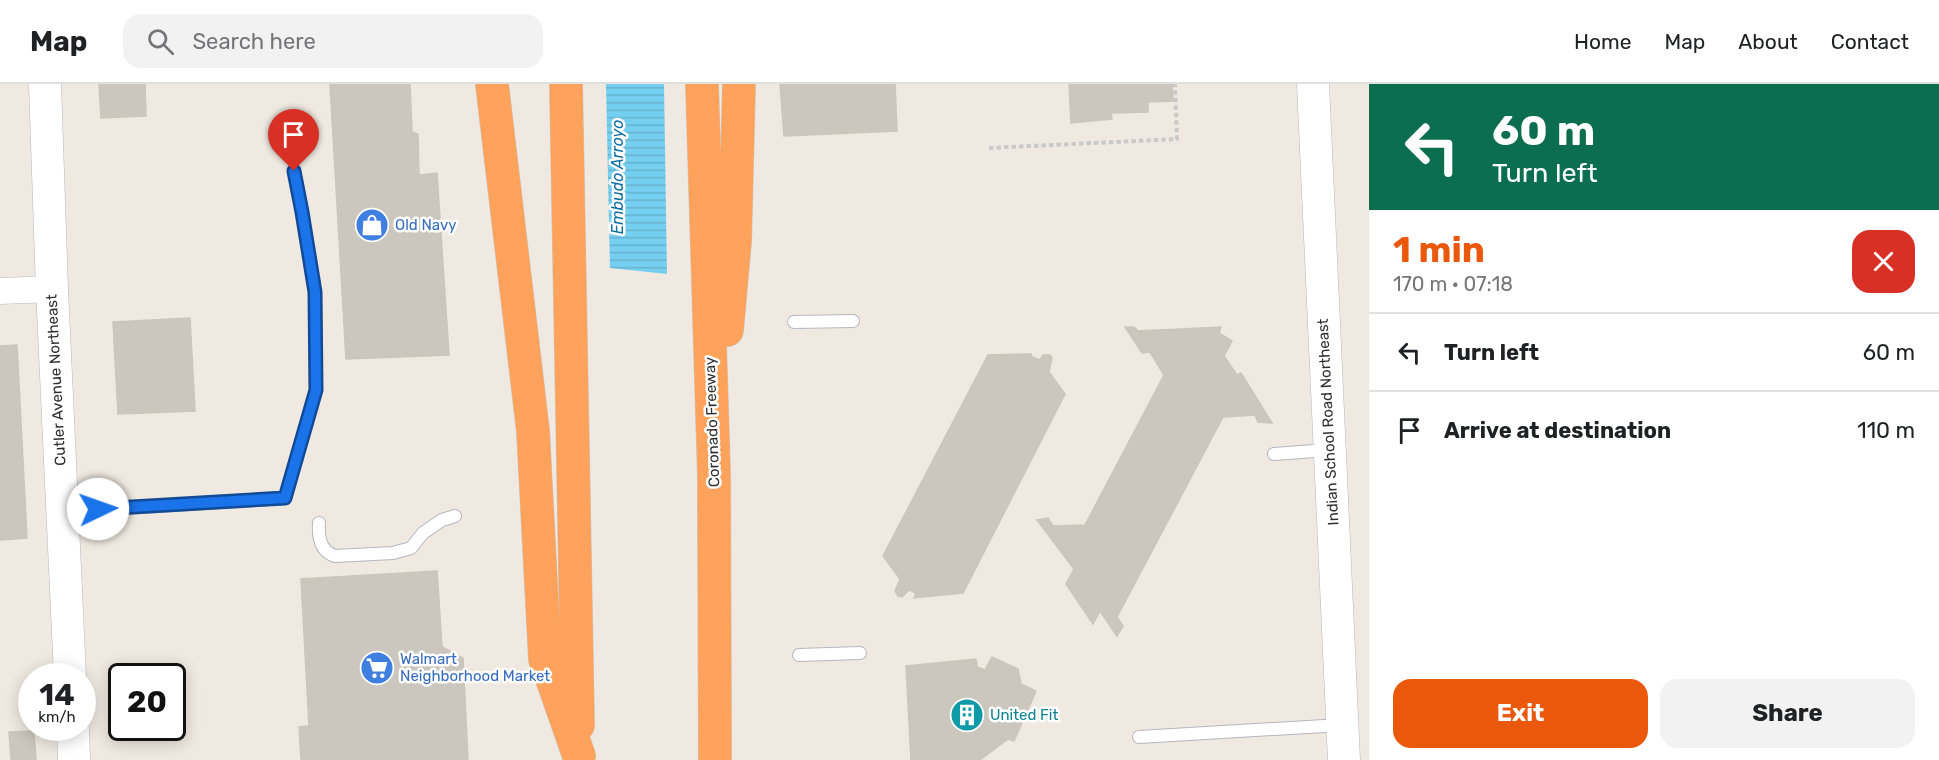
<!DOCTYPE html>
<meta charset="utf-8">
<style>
:root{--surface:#fff;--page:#f2f2f2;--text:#202124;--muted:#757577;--line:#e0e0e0;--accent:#ea580c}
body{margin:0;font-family:Rubik,sans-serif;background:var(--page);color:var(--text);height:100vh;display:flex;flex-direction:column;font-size:22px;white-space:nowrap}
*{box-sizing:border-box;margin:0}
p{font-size:20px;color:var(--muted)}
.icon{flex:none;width:33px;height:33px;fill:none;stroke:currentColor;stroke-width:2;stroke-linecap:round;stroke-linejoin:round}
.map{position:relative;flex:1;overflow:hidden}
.sheet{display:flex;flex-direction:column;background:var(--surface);width:570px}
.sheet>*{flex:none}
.banner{background:#0b6e4f;color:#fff;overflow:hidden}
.speed{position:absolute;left:18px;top:579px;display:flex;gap:12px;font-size:30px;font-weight:700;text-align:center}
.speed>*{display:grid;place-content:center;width:78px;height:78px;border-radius:50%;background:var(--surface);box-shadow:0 3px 15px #0003;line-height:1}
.speed small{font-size:15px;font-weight:400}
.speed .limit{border:3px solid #111;border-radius:9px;background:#fff;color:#111}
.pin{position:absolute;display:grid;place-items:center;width:51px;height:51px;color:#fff;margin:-62px -26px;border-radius:50% 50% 50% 0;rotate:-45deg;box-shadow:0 0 6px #0007}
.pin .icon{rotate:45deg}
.me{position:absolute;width:66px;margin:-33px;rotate:87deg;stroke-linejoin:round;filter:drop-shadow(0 0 4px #0008)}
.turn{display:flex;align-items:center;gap:21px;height:126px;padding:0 24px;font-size:27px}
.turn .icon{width:78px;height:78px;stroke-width:2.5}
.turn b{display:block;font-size:42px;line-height:51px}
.round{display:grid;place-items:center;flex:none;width:63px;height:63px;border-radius:18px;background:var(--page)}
.overview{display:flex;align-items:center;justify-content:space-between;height:102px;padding:0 24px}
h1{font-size:36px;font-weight:700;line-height:45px;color:var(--accent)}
.cta{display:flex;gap:12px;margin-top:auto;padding:12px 24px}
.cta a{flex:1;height:69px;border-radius:18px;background:var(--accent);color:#fff;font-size:24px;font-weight:700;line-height:69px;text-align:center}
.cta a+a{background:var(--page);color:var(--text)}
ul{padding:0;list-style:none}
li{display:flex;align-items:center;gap:18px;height:78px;padding:0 24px;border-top:2px solid var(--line)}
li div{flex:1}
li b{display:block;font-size:22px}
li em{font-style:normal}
header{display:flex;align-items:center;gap:36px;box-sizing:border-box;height:84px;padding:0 30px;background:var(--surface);border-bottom:2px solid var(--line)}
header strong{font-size:28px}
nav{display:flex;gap:33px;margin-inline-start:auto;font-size:21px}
.search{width:420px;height:54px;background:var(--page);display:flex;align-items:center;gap:15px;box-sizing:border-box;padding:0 21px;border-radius:18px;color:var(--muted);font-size:22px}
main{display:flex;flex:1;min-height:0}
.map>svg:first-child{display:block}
</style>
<header>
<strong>Map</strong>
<div class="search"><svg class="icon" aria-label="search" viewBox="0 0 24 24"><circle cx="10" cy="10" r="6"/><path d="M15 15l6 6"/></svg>Search here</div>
<nav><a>Home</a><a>Map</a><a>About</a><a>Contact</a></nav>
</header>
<main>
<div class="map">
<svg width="1369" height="676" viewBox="0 0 1369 676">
<defs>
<pattern id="water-rules" width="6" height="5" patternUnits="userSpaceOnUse" patternTransform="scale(1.5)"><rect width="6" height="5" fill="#75cff0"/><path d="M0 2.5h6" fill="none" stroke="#66b2ce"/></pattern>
</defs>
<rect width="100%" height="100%" fill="#efe9e1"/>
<path fill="url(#water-rules)" d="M606,0H664L667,190L610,184Z"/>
<path fill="#cbc7bf" stroke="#cbc5ba" stroke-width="1.5" d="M99,0H145L146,32L101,34Z
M330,0H410L412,48L418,50L419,91L437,89L449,271L346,275Z
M780,0H895L897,47L784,52Z
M1069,0H1172L1173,17L1148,18V28L1111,29L1112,35L1071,39Z
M190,234L195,327L118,330L113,238Z
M1125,243H1134L1138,247L1221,243L1219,249L1232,257L1224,272L1237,291L1241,289L1272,339L1258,338L1255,331L1223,333L1117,533L1123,542L1117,552L1100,527L1093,540L1066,500L1074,485L1037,436L1048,434L1053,442L1085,441L1164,291L1150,268L1142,269Z
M17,261L27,454L0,456V262Z
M1031,270L1032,273L1040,276L1043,271H1050L1052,274L1049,288L1065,310L963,509L914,514L916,509L909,506L902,513L898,512L895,507L900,495L883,472L988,271Z
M437,487L442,563L463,574L468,676H301L299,643L309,642L301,495Z
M992,573L1018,585L1021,600L1036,607L1014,657L1008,655L980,676H911L906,582L976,575L977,583L985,586Z
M34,647L36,676H11L9,648Z"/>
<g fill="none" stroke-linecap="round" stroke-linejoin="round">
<defs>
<path id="service" d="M794,238L853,237
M1274,370L1328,366
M62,428L285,414L316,306L315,208L302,128L294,87
M319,439C318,453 320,467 335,472L393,469L411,464L423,449L442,436L455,432
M799,571L860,569
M1139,653L1341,641"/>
<path id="minor" d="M0,207L52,205"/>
<path id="tertiary" d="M45,0L52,205L70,592
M1313,0L1344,676
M73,644L74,676"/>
<path id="motorway" d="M492,0L533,347L545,575L579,672
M566,0L578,641
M702,0L714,391L715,676
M727,246L735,157L739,0"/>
</defs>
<use href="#service" stroke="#b4b7c1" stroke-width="14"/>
<use href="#minor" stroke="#b4b7c1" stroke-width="27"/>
<use href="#tertiary" stroke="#b4b7c1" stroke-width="33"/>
<use href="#motorway" stroke="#c9c9c9" stroke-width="34"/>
<path stroke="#c9c9c9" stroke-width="4" stroke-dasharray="4.5 3" stroke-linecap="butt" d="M989,64L1177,55L1175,0"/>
<use href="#service" stroke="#fff" stroke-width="12"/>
<use href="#minor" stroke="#fff" stroke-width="26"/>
<use href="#tertiary" stroke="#fff" stroke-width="32"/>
<use href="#motorway" stroke="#ffa35c" stroke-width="33"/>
</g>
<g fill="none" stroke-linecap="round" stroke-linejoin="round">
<defs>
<path id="route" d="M98,425L285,414L316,306L315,208L302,128L294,87"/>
</defs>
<use href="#route" stroke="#114b97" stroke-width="15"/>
<use href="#route" stroke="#1a73e8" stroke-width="10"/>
</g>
<defs>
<symbol id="shop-disc" viewBox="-11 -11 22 22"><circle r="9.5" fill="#3f7fe0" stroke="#fff"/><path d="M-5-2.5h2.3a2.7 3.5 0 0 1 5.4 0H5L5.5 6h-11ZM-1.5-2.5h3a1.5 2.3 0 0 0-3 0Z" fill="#fff"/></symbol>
<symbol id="supermarket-disc" viewBox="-11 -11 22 22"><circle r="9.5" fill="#3f7fe0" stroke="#fff"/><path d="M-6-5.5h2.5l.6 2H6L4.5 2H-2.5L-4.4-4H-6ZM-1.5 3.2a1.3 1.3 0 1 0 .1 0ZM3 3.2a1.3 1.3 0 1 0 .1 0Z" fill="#fff"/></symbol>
<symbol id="building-disc" viewBox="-11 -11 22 22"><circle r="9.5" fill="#0f9aa8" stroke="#fff"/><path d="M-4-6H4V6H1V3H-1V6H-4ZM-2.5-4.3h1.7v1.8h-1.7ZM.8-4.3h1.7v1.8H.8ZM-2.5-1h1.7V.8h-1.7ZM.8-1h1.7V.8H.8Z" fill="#fff"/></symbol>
</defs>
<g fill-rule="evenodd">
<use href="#shop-disc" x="353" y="122" width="38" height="38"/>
<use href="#supermarket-disc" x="358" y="565" width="38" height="38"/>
<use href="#building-disc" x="948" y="612" width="38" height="38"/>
</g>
<g text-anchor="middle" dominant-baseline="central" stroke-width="5" stroke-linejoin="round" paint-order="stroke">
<g font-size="15" fill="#366cbe" stroke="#fff" text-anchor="start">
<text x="395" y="141">Old Navy</text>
<text x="400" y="575">Walmart<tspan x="400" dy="17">Neighborhood Market</tspan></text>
</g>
<g font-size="15" fill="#2e2e2e" stroke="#fff">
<text transform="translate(56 296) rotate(-93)">Cutler Avenue Northeast</text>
<text transform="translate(712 338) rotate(-92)">Coronado Freeway</text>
<text transform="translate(1328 338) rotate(-93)">Indian School Road Northeast</text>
</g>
<g font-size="15" fill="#0d838f" stroke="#fff" text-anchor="start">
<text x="990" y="631">United Fit</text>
</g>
<g font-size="16" font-style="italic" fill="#0d6fa3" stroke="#fff">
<text transform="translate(617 93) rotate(-90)">Embudo Arroyo</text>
</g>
</g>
</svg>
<div class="speed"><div>14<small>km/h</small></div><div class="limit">20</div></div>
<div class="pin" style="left:294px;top:87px;background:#d93025"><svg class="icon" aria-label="arrive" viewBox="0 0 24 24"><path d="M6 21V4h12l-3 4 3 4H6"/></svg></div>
<svg class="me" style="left:98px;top:425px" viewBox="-20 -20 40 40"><circle r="19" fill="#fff"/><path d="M0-13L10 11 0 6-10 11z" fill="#1a73e8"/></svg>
</div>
<section class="sheet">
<div class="banner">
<div class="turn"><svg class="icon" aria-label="left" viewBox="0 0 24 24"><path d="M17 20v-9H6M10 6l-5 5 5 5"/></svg><div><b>60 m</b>Turn left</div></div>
</div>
<div class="overview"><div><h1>1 min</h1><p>170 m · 07:18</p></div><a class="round" style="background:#d93025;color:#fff"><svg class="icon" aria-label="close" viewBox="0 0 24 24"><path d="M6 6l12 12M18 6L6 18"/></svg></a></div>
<ul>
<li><svg class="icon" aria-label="left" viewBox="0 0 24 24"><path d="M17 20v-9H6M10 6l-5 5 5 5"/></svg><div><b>Turn left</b></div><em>60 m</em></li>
<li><svg class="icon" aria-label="arrive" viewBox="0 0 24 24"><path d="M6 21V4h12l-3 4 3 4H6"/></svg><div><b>Arrive at destination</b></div><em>110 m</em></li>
</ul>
<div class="cta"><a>Exit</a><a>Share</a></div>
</section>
</main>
